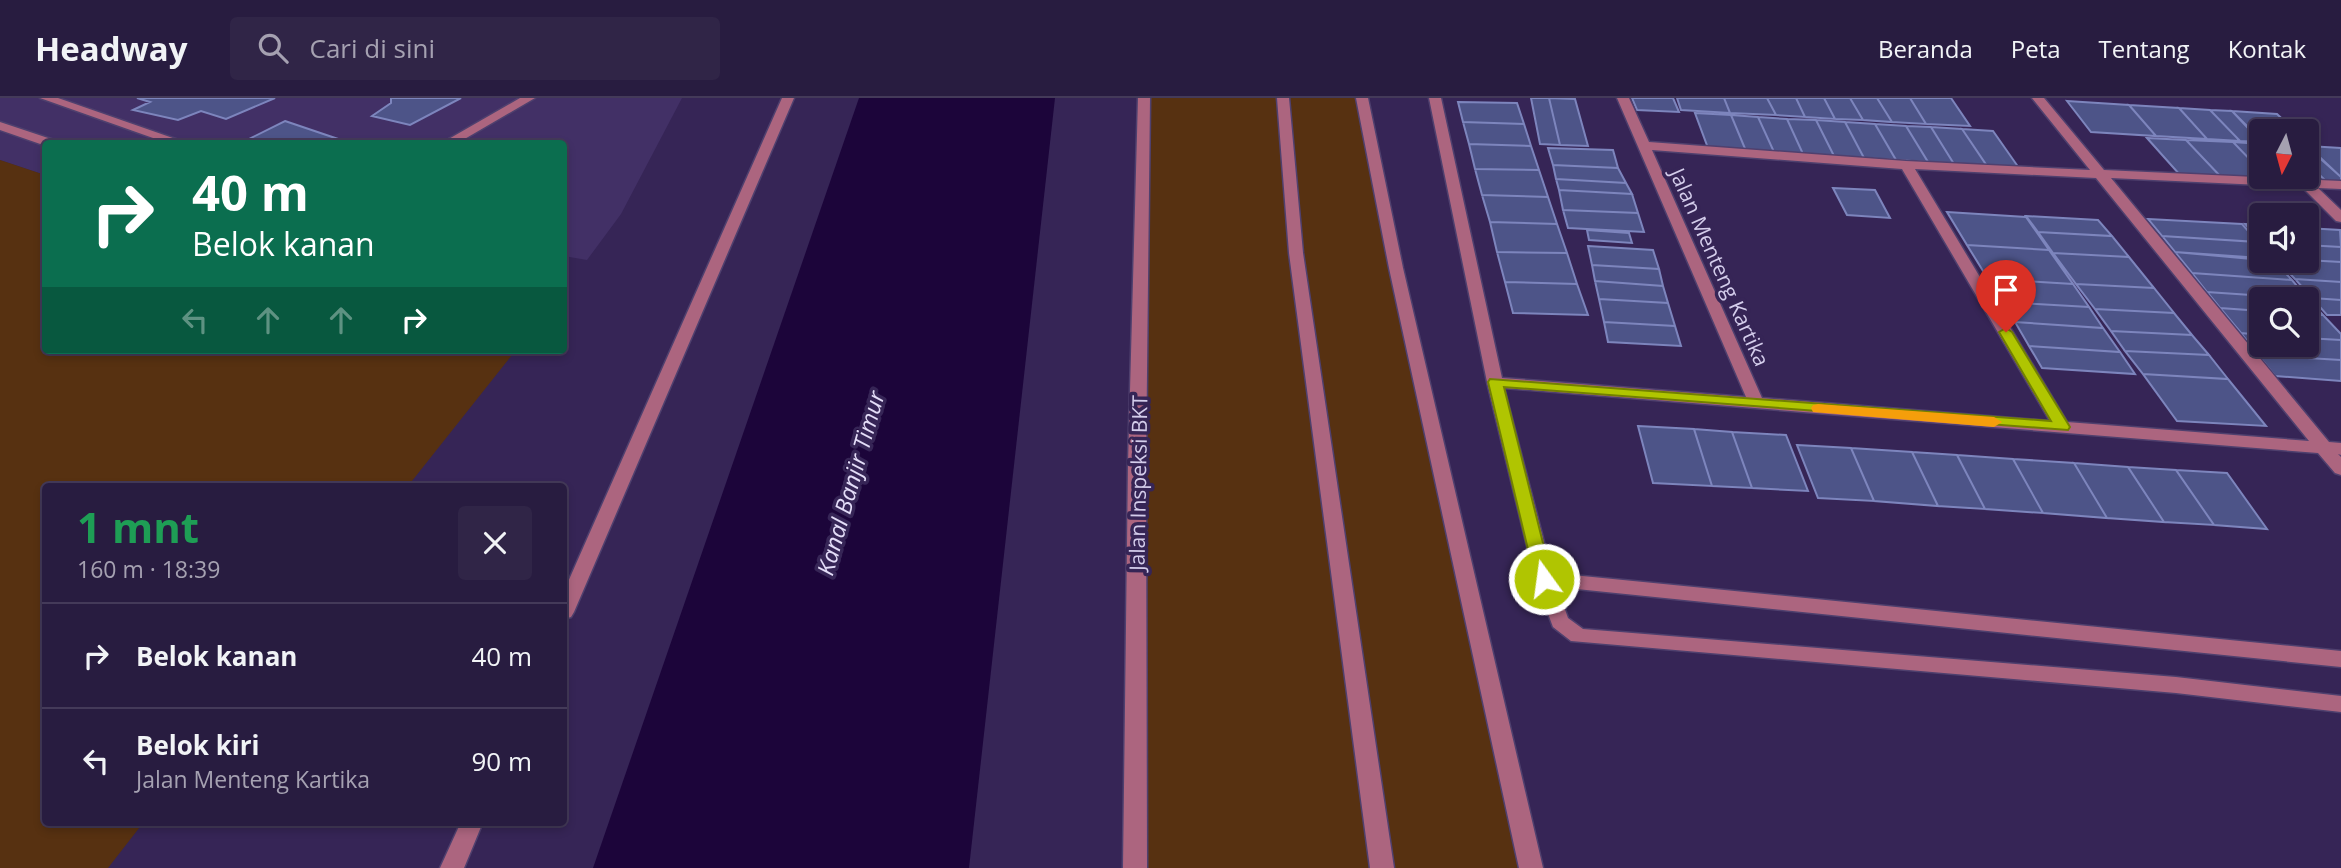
<!DOCTYPE html>
<html lang="id">
<meta charset="utf-8">
<style>
:root{--surface:#281c40;--page:#302547;--text:#f1f3f6;--muted:#a5a1b1;--line:#443a59}
body{margin:0;font-family:"Open Sans",sans-serif;background:var(--page);color:var(--text);height:100vh;display:flex;flex-direction:column;font-size:26px;white-space:nowrap}
*{box-sizing:border-box;margin:0}
p{font-size:23px;color:var(--muted)}
.icon{flex:none;width:38px;height:38px;fill:none;stroke:currentColor;stroke-width:2;stroke-linecap:round;stroke-linejoin:round}
.map{position:relative;flex:1;overflow:hidden}
.panel{position:absolute;left:42px;top:385px;width:525px;height:343px;display:flex;flex-direction:column;background:var(--surface);border-radius:7px;box-shadow:0 4px 10px #0003,0 0 0 2px var(--line)}
.panel>*{flex:none}
.hud{position:absolute;left:42px;top:42px;width:525px;height:214px;border-radius:7px;box-shadow:0 4px 10px #0003,0 0 0 2px var(--line);background:#0b6e4f;color:#fff;overflow:hidden}
.needle{width:46px;rotate:186deg}
.buttons{position:absolute;left:2249px;top:21px;display:grid;gap:14px}
.buttons a{display:grid;place-items:center;width:70px;height:70px;border-radius:7px;background:var(--surface);box-shadow:0 4px 10px #0003,0 0 0 2px var(--line);font-size:35px}
.pin{position:absolute;display:grid;place-items:center;width:60px;height:60px;color:#fff;margin:-72px -30px;border-radius:50% 50% 50% 0;rotate:-45deg;box-shadow:0 0 7px #0007}
.pin .icon{rotate:45deg}
.me{position:absolute;width:77px;margin:-38px;rotate:346deg;stroke-linejoin:round;filter:drop-shadow(0 0 5px #0008)}
.turn{display:flex;align-items:center;gap:24px;height:147px;padding:0 35px;font-size:32px}
.turn .icon{width:91px;height:91px;stroke-width:2.5}
.turn b{display:block;font-size:49px;line-height:60px}
.lanes{display:flex;align-items:center;height:66px;padding:0 35px;background:#0003;justify-content:center;gap:35px;direction:ltr}
.lanes .off{opacity:.35}
.round{display:grid;place-items:center;flex:none;width:74px;height:74px;border-radius:7px;background:var(--page)}
.summary{display:flex;align-items:center;justify-content:space-between;height:119px;padding:0 35px}
h1{font-size:42px;font-weight:700;line-height:52px;color:#1e9e55}
ul{padding:0;list-style:none}
li{display:flex;align-items:center;gap:21px;height:105px;padding:0 35px;border-top:2px solid var(--line)}
li div{flex:1}
li b{display:block;font-size:26px}
li em{font-style:normal}
header{display:flex;align-items:center;gap:42px;box-sizing:border-box;height:98px;padding:0 35px;background:var(--surface);border-bottom:2px solid var(--line)}
header strong{font-size:33px}
nav{display:flex;gap:38px;margin-inline-start:auto;font-size:24px}
.search{width:490px;height:63px;background:var(--page);display:flex;align-items:center;gap:18px;box-sizing:border-box;padding:0 24px;border-radius:7px;color:var(--muted);font-size:26px}
.map>svg:first-child{display:block}
</style>
<header>
<strong>Headway</strong>
<div class="search"><svg class="icon" aria-label="search" viewBox="0 0 24 24"><circle cx="10" cy="10" r="6"/><path d="M15 15l6 6"/></svg>Cari di sini</div>
<nav><a>Beranda</a><a>Peta</a><a>Tentang</a><a>Kontak</a></nav>
</header>
<div class="map">
<svg width="2341" height="770" viewBox="0 0 2341 770">
<rect width="100%" height="100%" fill="#362556"/>
<path fill="#423066" d="M0,0H682L621,116L587,162L564,158V46H46L45,77L0,62Z"/>
<path fill="#573111" d="M1144,0H1363L1533,770H1139Z
M0,62L45,77L46,252H516L408,388H46V724L143,725L108,770H0Z"/>
<path fill="#1c053a" d="M859,0H1055L969,770H593Z"/>
<path fill="#4d5488" stroke="#7d85bd" stroke-width="2" d="M137,0H275L226,21L201,13L178,22L133,12L150,4Z
M391,0H461L410,27L372,18L391,5Z
M1531,0H1549L1560,47L1540,46Z
M1549,0L1575,1L1588,48L1560,47Z
M1632,0H1673L1679,14L1637,12Z
M1677,0H1724L1730,15L1681,12Z
M1724,0H1767L1776,17L1730,15Z
M1767,0H1796L1805,19L1776,17Z
M1796,0H1824L1835,21L1805,19Z
M1824,0H1850L1863,22L1835,21Z
M1850,0H1877L1892,24L1863,22Z
M1877,0H1910L1926,26L1892,24Z
M1910,0H1951L1970,28L1926,26Z
M2067,3L2129,7L2156,38L2091,34Z
M1458,4L1517,5L1524,26L1463,24Z
M2129,7L2179,10L2207,41L2156,38Z
M2179,10L2210,12L2240,43L2207,41Z
M2210,12L2232,13L2261,44L2240,43Z
M2232,13L2277,16L2295,33H2261V42Z
M1695,15L1731,17L1746,53L1708,50Z
M1731,17L1758,19L1774,54L1746,53Z
M1758,19L1787,21L1803,56L1774,54Z
M1787,21L1816,22L1834,58L1803,56Z
M1816,22L1845,24L1864,60L1834,58Z
M285,23L353,46H239Z
M1463,24L1524,26L1531,48L1469,46Z
M1845,24L1875,26L1896,62L1864,60Z
M1875,26L1906,28L1928,64L1896,62Z
M1906,28L1931,29L1954,66L1928,64Z
M1931,29L1962,31L1987,68L1954,66Z
M1962,31L1993,33L2019,70L1987,68Z
M2147,40L2186,42L2221,79L2180,77Z
M2186,42L2233,44L2261,73V79L2270,81L2221,79Z
M2233,44L2261,46V73Z
M1469,46L1531,48L1539,72L1475,71Z
M2306,48L2341,79V85H2328L2306,64Z
M2308,48L2341,50V79Z
M1548,50L1613,52L1618,70L1553,67Z
M2306,64L2328,85L2302,83L2297,79H2306Z
M1553,67L1618,70L1626,85L1556,81Z
M1475,71L1539,72L1548,99L1482,97Z
M1556,81L1626,85L1632,96L1559,92Z
M1833,90L1875,92L1890,120L1847,117Z
M1559,92L1632,96L1638,115L1563,112Z
M1482,97L1548,99L1557,126L1490,124Z
M1563,112L1638,115L1644,134L1568,130Z
M1947,114L2026,119L2049,152L1967,147Z
M2026,118L2098,122L2112,138L2038,134Z
M2148,121L2242,126L2258,144L2162,138Z
M1490,124L1557,126L1567,155L1497,154Z
M2245,126L2261,127V144Z
M2306,130L2340,132L2341,149L2306,147Z
M1587,132L1629,135L1632,145L1589,142Z
M2038,134L2112,138L2129,159L2053,155Z
M2162,138L2258,144L2261,148V160L2175,154Z
M1967,147L2049,152L2073,186L1988,181Z
M2306,147L2341,149V164L2306,162Z
M1588,148L1653,152L1659,171L1592,167Z
M1497,154L1567,155L1577,186L1505,184Z
M2175,154L2274,163L2292,182L2192,175Z
M2053,155L2129,159L2154,190L2076,186Z
M2306,162L2341,164V184L2295,181L2278,163Z
M1592,167L1659,171L1663,188L1595,183Z
M2192,175L2292,182L2308,201L2207,194Z
M1988,181L2073,186L2089,209L2002,204Z
M2295,181L2341,184V202L2312,200Z
M1595,183L1663,188L1668,205L1599,201Z
M1505,184L1577,186L1588,217L1513,215Z
M2076,186L2154,190L2174,215L2095,211Z
M2207,194L2308,201L2323,217L2306,216V201H2261V213L2220,210Z
M2312,200L2341,202V217H2327Z
M1599,201L1668,205L1675,228L1604,224Z
M2002,204L2089,209L2103,230L2015,224Z
M2220,210L2261,213V237L2241,235Z
M2095,211L2174,215L2192,237L2111,233Z
M2306,216L2323,217L2341,236V242L2306,240Z
M1604,224L1675,228L1681,248L1608,244Z
M2015,224L2103,230L2120,254L2029,248Z
M2111,233L2192,237L2209,257L2125,253Z
M2241,235L2261,237V247H2306V240L2341,242V262L2258,257Z
M2029,248L2120,254L2135,276L2042,270Z
M2125,253L2209,257L2228,281L2143,276Z
M2258,257L2341,262V283L2275,278Z
M2143,276L2228,281L2266,328L2177,323Z
M1638,328L1694,331L1712,388L1653,385Z
M1694,331L1732,334L1752,390L1712,388Z
M1732,334L1786,337L1808,393L1752,390Z
M1797,347L1851,350L1874,403L1818,400Z
M1851,350L1912,354L1938,408L1874,403Z
M1912,354L1957,357L1985,411L1938,408Z
M1957,357L2013,361L2043,415L1985,411Z
M2013,361L2074,365L2107,420L2043,415Z
M2074,365L2128,369L2164,424L2107,420Z
M2128,369L2176,372L2214,427L2164,424Z
M2176,372L2227,375L2267,431L2214,427Z"/>
<g fill="none" stroke-linecap="round" stroke-linejoin="round">
<defs>
<path id="minor" d="M40,0H58L190,46H170Z
M520,0H535L456,46H440Z
M782,0H794L574,514L571,519L564,521V493Z
M1138,0H1150L1146,366L1147,770H1123L1128,366Z
M1277,0H1289L1303,155L1394,770H1370L1289,155Z
M1356,0H1368L1403,170L1543,770H1519L1389,170Z
M1429,0H1441L1502,280L1746,299L1617,0H1629L1649,44L1906,63L2090,72L2032,0H2044L2104,72L2341,83V91L2318,90L2341,112V124L2336,123L2302,89L2111,80L2329,344L2341,345V357L2338,356L2341,359V377L2335,375L2318,355L1504,290L1552,475L2341,553V569L1557,489L1568,520L1583,531L2176,579L2341,598V614L2176,595L1571,543L1553,529L1535,481L1487,284ZM1652,52L1902,71L2050,323L1762,300ZM1915,71L2096,80L2309,343L2067,324Z
M0,24L57,43L59,46L46,48L0,32Z
M461,724H483L464,770H440Z"/>
</defs>
<use href="#minor" stroke="#4f406e" stroke-width="3"/>
<use href="#minor" fill="#ac657f" fill-rule="evenodd"/>
</g>
<path fill="#b0c501" stroke="#728001" stroke-width="2" d="M2006,230L2012,234L2070,329L2068,332L1504,289L1552,481L1550,486H1537L1535,481L1488,284L1490,281L2051,323L1999,234Z"/>
<path fill="#f59e0b" d="M1818,306L1994,319L2002,324L1994,329L1813,314L1811,310L1813,307Z"/>
<g text-anchor="middle" dominant-baseline="central" stroke-width="7" stroke-linejoin="round" paint-order="stroke">
<g font-size="21" fill="#d4cdeb" stroke="#362556">
<text transform="translate(1720 169) rotate(66)">Jalan Menteng Kartika</text>
<text transform="translate(1138 385) rotate(-89)">Jalan Inspeksi BKT</text>
</g>
<g font-size="23" font-style="italic" fill="#e4ddf8" stroke="#362556">
<text transform="translate(850 385) rotate(-74)">Kanal Banjir Timur</text>
</g>
</g>
</svg>
<div class="buttons">
<a><svg class="needle" viewBox="-14 -14 28 28"><path d="M0-13l5 13h-10z" fill="#e53935"/><path d="M0 13l5-13h-10z" fill="#a5a1b1"/></svg></a>
<a><svg class="icon" aria-label="sound" viewBox="0 0 24 24"><path d="M4 9h4l5-4v14l-5-4H4zM17 9q2 3 0 6"/></svg></a>
<a><svg class="icon" aria-label="search" viewBox="0 0 24 24"><circle cx="10" cy="10" r="6"/><path d="M15 15l6 6"/></svg></a>
</div>
<div class="pin" style="left:2006px;top:234px;background:#d93025"><svg class="icon" aria-label="arrive" viewBox="0 0 24 24"><path d="M6 21V4h12l-3 4 3 4H6"/></svg></div>
<svg class="me" style="left:1544px;top:481px" viewBox="-20 -20 40 40"><circle r="17" fill="#b0c501" stroke="#fff" stroke-width="3"/><path d="M0-11L8 9 0 5-8 9z" fill="#fff"/></svg>
<div class="hud">
<div class="turn"><svg class="icon" aria-label="right" viewBox="0 0 24 24"><path d="M7 20v-9h11M14 6l5 5-5 5"/></svg><div><b>40 m</b>Belok kanan</div></div>
<div class="lanes"><svg class="icon off" aria-label="left" viewBox="0 0 24 24"><path d="M17 20v-9H6M10 6l-5 5 5 5"/></svg><svg class="icon off" aria-label="ahead" viewBox="0 0 24 24"><path d="M12 20V5M6 11l6-6 6 6"/></svg><svg class="icon off" aria-label="ahead" viewBox="0 0 24 24"><path d="M12 20V5M6 11l6-6 6 6"/></svg><svg class="icon" aria-label="right" viewBox="0 0 24 24"><path d="M7 20v-9h11M14 6l5 5-5 5"/></svg></div>
</div>
<section class="panel">
<div class="summary"><div><h1>1 mnt</h1><p>160 m · 18:39</p></div><a class="round"><svg class="icon" aria-label="close" viewBox="0 0 24 24"><path d="M6 6l12 12M18 6L6 18"/></svg></a></div>
<ul>
<li><svg class="icon" aria-label="right" viewBox="0 0 24 24"><path d="M7 20v-9h11M14 6l5 5-5 5"/></svg><div><b>Belok kanan</b></div><em>40 m</em></li>
<li><svg class="icon" aria-label="left" viewBox="0 0 24 24"><path d="M17 20v-9H6M10 6l-5 5 5 5"/></svg><div><b>Belok kiri</b><p>Jalan Menteng Kartika</p></div><em>90 m</em></li>
</ul>
</section>
</div>
